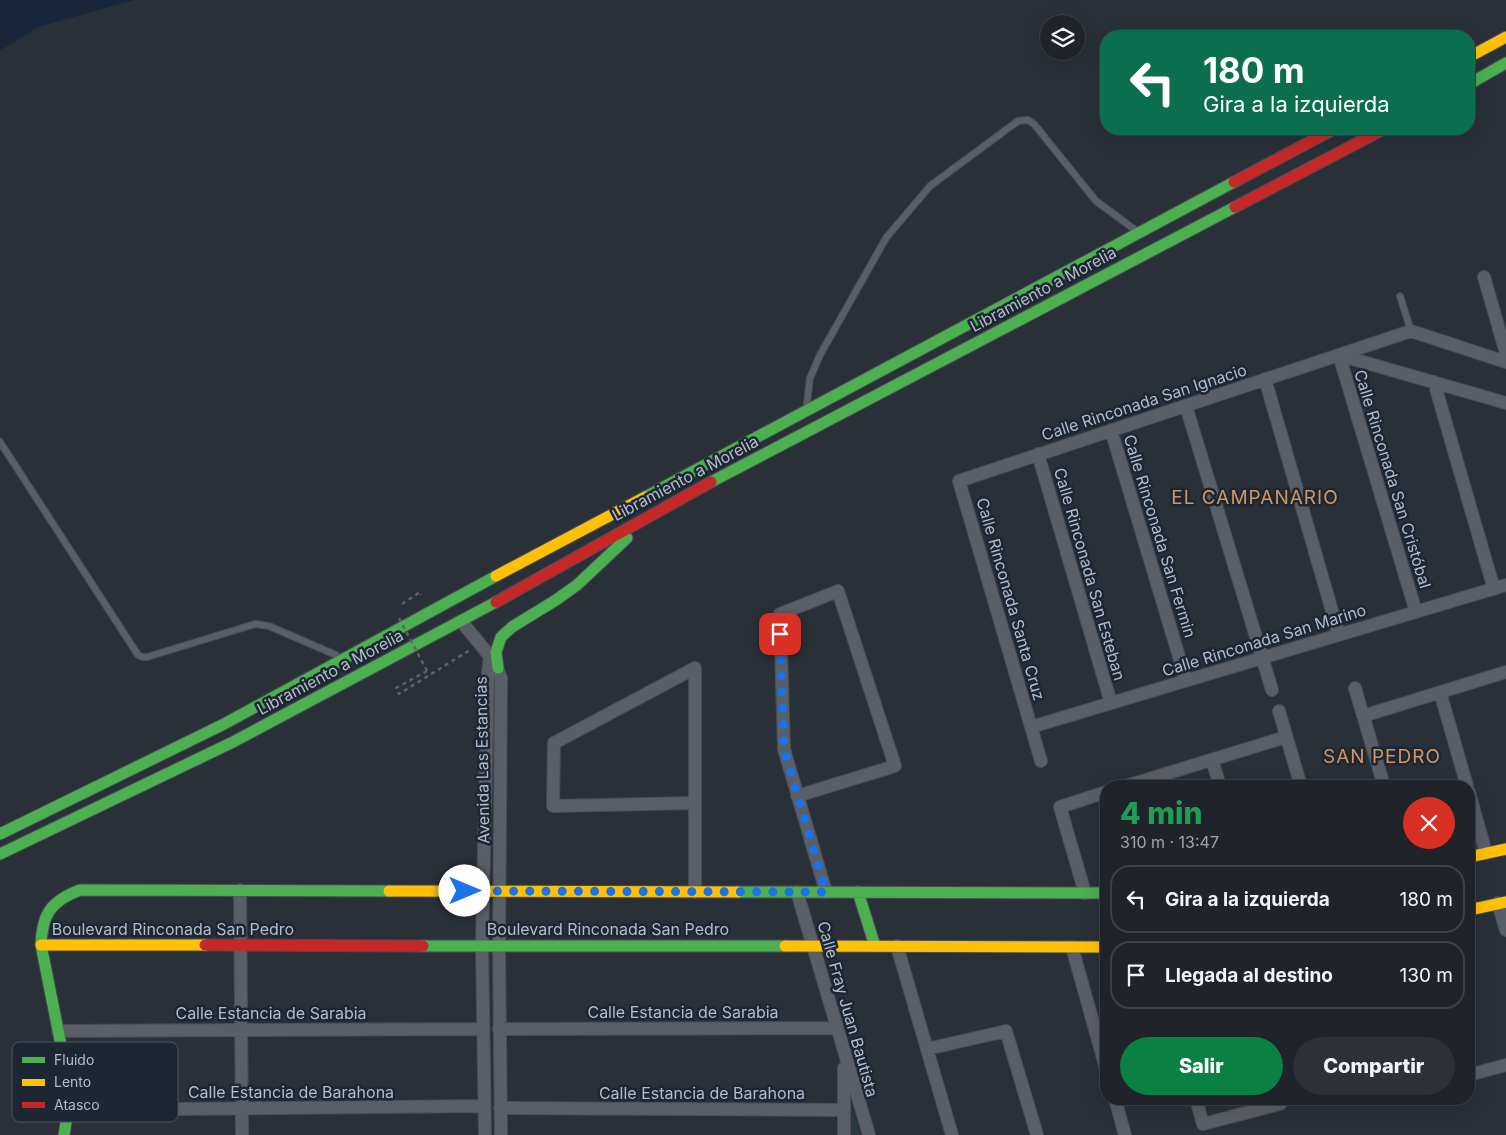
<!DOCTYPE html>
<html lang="es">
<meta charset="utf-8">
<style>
:root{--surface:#20242a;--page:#2d3036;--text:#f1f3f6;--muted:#a2a4a8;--line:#3d4147;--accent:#0b8043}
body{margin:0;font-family:Inter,sans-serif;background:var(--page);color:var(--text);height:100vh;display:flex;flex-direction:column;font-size:19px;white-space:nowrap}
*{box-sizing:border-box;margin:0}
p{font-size:16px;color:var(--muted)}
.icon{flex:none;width:28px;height:28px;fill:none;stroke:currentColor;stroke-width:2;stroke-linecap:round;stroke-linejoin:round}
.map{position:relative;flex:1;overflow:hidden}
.sheet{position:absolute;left:1100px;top:780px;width:375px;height:325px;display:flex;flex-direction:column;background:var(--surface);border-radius:20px;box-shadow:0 5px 20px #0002,0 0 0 1px var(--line)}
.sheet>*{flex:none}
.hud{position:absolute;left:1100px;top:30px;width:375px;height:105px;border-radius:20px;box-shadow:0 5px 20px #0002,0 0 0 1px var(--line);background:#0b6e4f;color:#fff;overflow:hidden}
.tools{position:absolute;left:1040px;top:15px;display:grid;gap:10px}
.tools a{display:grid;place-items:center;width:45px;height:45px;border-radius:50%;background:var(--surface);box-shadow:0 5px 20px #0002,0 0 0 1px var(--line);font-size:25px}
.pin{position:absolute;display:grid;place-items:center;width:42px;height:42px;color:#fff;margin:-21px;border-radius:10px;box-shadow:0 2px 8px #0006}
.me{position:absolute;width:55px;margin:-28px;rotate:90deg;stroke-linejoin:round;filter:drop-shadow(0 0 4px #0008)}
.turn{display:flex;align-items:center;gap:18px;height:105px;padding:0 20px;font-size:22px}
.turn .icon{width:65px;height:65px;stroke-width:2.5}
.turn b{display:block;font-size:35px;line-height:42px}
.round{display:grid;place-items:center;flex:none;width:52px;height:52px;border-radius:26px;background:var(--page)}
.headline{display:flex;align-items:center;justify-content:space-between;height:85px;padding:0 20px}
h1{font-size:30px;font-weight:800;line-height:38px;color:#1e9e55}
.button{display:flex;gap:10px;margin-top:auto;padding:10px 20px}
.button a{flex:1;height:58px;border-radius:30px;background:var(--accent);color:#fff;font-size:20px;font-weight:800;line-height:58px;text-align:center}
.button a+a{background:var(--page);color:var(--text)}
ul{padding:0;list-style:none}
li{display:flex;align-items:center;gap:15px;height:68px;margin:0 10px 8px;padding:0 10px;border:2px solid var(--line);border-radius:20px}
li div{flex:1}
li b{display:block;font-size:19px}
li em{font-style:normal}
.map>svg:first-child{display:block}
</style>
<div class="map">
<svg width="1506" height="1135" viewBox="0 0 1506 1135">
<rect width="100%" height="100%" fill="#2a3038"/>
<path fill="#273a3e" d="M850,1099L860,1135H850Z"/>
<path fill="#19273c" d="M0,0H134L38,27L10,45L0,50Z"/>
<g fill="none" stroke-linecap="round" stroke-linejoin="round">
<defs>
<path id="lane" d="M1400,296L1411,331
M807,403L810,378L820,355L886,238L930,186L1018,121L1028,120L1034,124L1096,201L1134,229
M0,442L138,655L142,657H147L255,624L269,626L336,655"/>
<path id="street" d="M1484,277L1506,353
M1339,355L1416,612
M1339,355L1506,403
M1265,379L1339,635
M1434,382L1494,589
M1186,406L1272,690
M1111,430L1186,680
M1038,454L1111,703
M461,621C475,639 493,656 501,678L499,946L501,1135
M1355,688L1384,786
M1440,692L1467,786
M1279,711L1301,786
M1363,716L1506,672
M1031,727L1506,585
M1212,760L1220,786
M1041,761L959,481L1411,331L1506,362
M1126,786L1286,737
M1469,792L1486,853
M797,796L895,766L838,591L780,614L784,749L826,892
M240,890L242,1135
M695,892V668L554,743L553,806L695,803
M797,892L869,1135
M1085,893L1060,807L1106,792
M1498,903L1506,930
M897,946L952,1135
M1072,947L1106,1069
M499,1029L837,1028
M58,1031L483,1029
M927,1049L1006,1031L1037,1135
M1469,1075L1506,1065
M1115,1099L1125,1135
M1196,1099L1203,1124L1280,1104L1279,1099
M500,1108L844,1110
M68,1110L484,1106
M485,1135L482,945L488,672L490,656
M844,1135V1068"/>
<path id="fast" d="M1469,84L1506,63
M711,482L1235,207
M645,497L1234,182
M498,668L496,652L501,637L512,627L556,600L577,585L627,538
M0,834L224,724L496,576
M0,854L233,742L496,602
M738,892L1106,893
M858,892L875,946
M423,946H785
M64,1135L68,1110L66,1070L41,945C42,914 51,901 80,890L389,891"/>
<path id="slow" d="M1469,57L1506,37
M496,576L645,497
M1469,857L1506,849
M389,891L738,892
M1469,910L1506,902
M41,945H205
M785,946L1106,947"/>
<path id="jam" d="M1234,182L1334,129
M1235,207L1384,129
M496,602L711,482
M205,945L423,946"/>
</defs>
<use href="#lane" stroke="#484c55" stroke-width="8"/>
<use href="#street" stroke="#484c55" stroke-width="14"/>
<use href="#fast" stroke="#484c55" stroke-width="13"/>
<use href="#slow" stroke="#484c55" stroke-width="13"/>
<use href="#jam" stroke="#484c55" stroke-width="13"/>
<path stroke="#5c6268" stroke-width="2.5" stroke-dasharray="4 4" stroke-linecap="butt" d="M402,604L420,592L421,595
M427,671L396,688L399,694L470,650"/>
<use href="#lane" stroke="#5a5e66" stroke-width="6"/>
<use href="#street" stroke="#5a5e66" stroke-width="12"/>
<use href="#fast" stroke="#4caf50" stroke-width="11"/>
<use href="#slow" stroke="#ffc107" stroke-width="11"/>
<use href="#jam" stroke="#c62828" stroke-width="11"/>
<path stroke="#5c6268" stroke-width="2.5" stroke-dasharray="4 4" stroke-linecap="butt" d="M399,618L427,671"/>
</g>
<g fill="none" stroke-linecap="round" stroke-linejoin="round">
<path stroke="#1a73e8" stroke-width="9" stroke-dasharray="0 16.2" d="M465,891L826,892L784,749L780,634"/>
</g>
<g text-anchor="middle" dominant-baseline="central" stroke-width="5" stroke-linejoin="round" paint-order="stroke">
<g font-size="16" fill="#b4bcc9" stroke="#1d2633">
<text transform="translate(1043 289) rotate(-28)">Libramiento a Morelia</text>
<text transform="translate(1144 402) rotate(-18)">Calle Rinconada San Ignacio</text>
<text transform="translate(685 478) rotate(-28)">Libramiento a Morelia</text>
<text transform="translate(1393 479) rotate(73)">Calle Rinconada San Cristóbal</text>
<text transform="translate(1160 536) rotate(73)">Calle Rinconada San Fermin</text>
<text transform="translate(1090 574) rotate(74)">Calle Rinconada San Esteban</text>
<text transform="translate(1011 599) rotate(74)">Calle Rinconada Santa Cruz</text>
<text transform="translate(1264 640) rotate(-17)">Calle Rinconada San Marino</text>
<text transform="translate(330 672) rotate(-28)">Libramiento a Morelia</text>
<text transform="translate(482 760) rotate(-91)">Avenida Las Estancias</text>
<text x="173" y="929">Boulevard Rinconada San Pedro</text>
<text x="608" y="929">Boulevard Rinconada San Pedro</text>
<text transform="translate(848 1009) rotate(74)">Calle Fray Juan Bautista</text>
<text x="683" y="1012">Calle Estancia de Sarabia</text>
<text x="271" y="1013">Calle Estancia de Sarabia</text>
<text x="291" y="1092">Calle Estancia de Barahona</text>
<text x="702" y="1093">Calle Estancia de Barahona</text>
</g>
<g font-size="19" letter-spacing="1" fill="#d59563" stroke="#1d2633">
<text x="1255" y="497">EL CAMPANARIO</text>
<text x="1382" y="756">SAN PEDRO</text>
</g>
</g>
<rect x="12" y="1042" width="166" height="80" rx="8" fill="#1d2633" stroke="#4a5360" stroke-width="1"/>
<rect x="22" y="1057" width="23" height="6" fill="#4caf50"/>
<rect x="22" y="1079" width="23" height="7" fill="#ffc107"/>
<rect x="22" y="1102" width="23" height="6" fill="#c62828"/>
<g font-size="14" fill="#b4bcc9">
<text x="54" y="1065">Fluido</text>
<text x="54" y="1087">Lento</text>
<text x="54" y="1110">Atasco</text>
</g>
</svg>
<div class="tools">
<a><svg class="icon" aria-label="layers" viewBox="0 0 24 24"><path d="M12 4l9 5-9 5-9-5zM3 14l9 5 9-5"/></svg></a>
</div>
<div class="pin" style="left:780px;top:634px;background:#d93025"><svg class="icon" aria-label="arrive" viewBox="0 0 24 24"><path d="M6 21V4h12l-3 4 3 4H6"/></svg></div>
<svg class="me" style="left:465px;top:891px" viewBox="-20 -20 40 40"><circle r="19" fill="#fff"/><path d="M0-13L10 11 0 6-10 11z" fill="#1a73e8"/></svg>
<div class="hud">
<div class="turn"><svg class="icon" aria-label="left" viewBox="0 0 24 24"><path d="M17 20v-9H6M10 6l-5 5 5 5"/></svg><div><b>180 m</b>Gira a la izquierda</div></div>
</div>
<section class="sheet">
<div class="headline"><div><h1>4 min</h1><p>310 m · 13:47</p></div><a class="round" style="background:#d93025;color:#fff"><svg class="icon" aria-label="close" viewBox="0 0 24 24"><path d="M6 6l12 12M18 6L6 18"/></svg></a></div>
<ul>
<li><svg class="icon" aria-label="left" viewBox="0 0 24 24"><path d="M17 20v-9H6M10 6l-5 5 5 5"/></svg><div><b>Gira a la izquierda</b></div><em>180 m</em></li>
<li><svg class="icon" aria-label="arrive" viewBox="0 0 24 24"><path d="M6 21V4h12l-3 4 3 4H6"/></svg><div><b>Llegada al destino</b></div><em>130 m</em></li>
</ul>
<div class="button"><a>Salir</a><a>Compartir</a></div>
</section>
</div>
